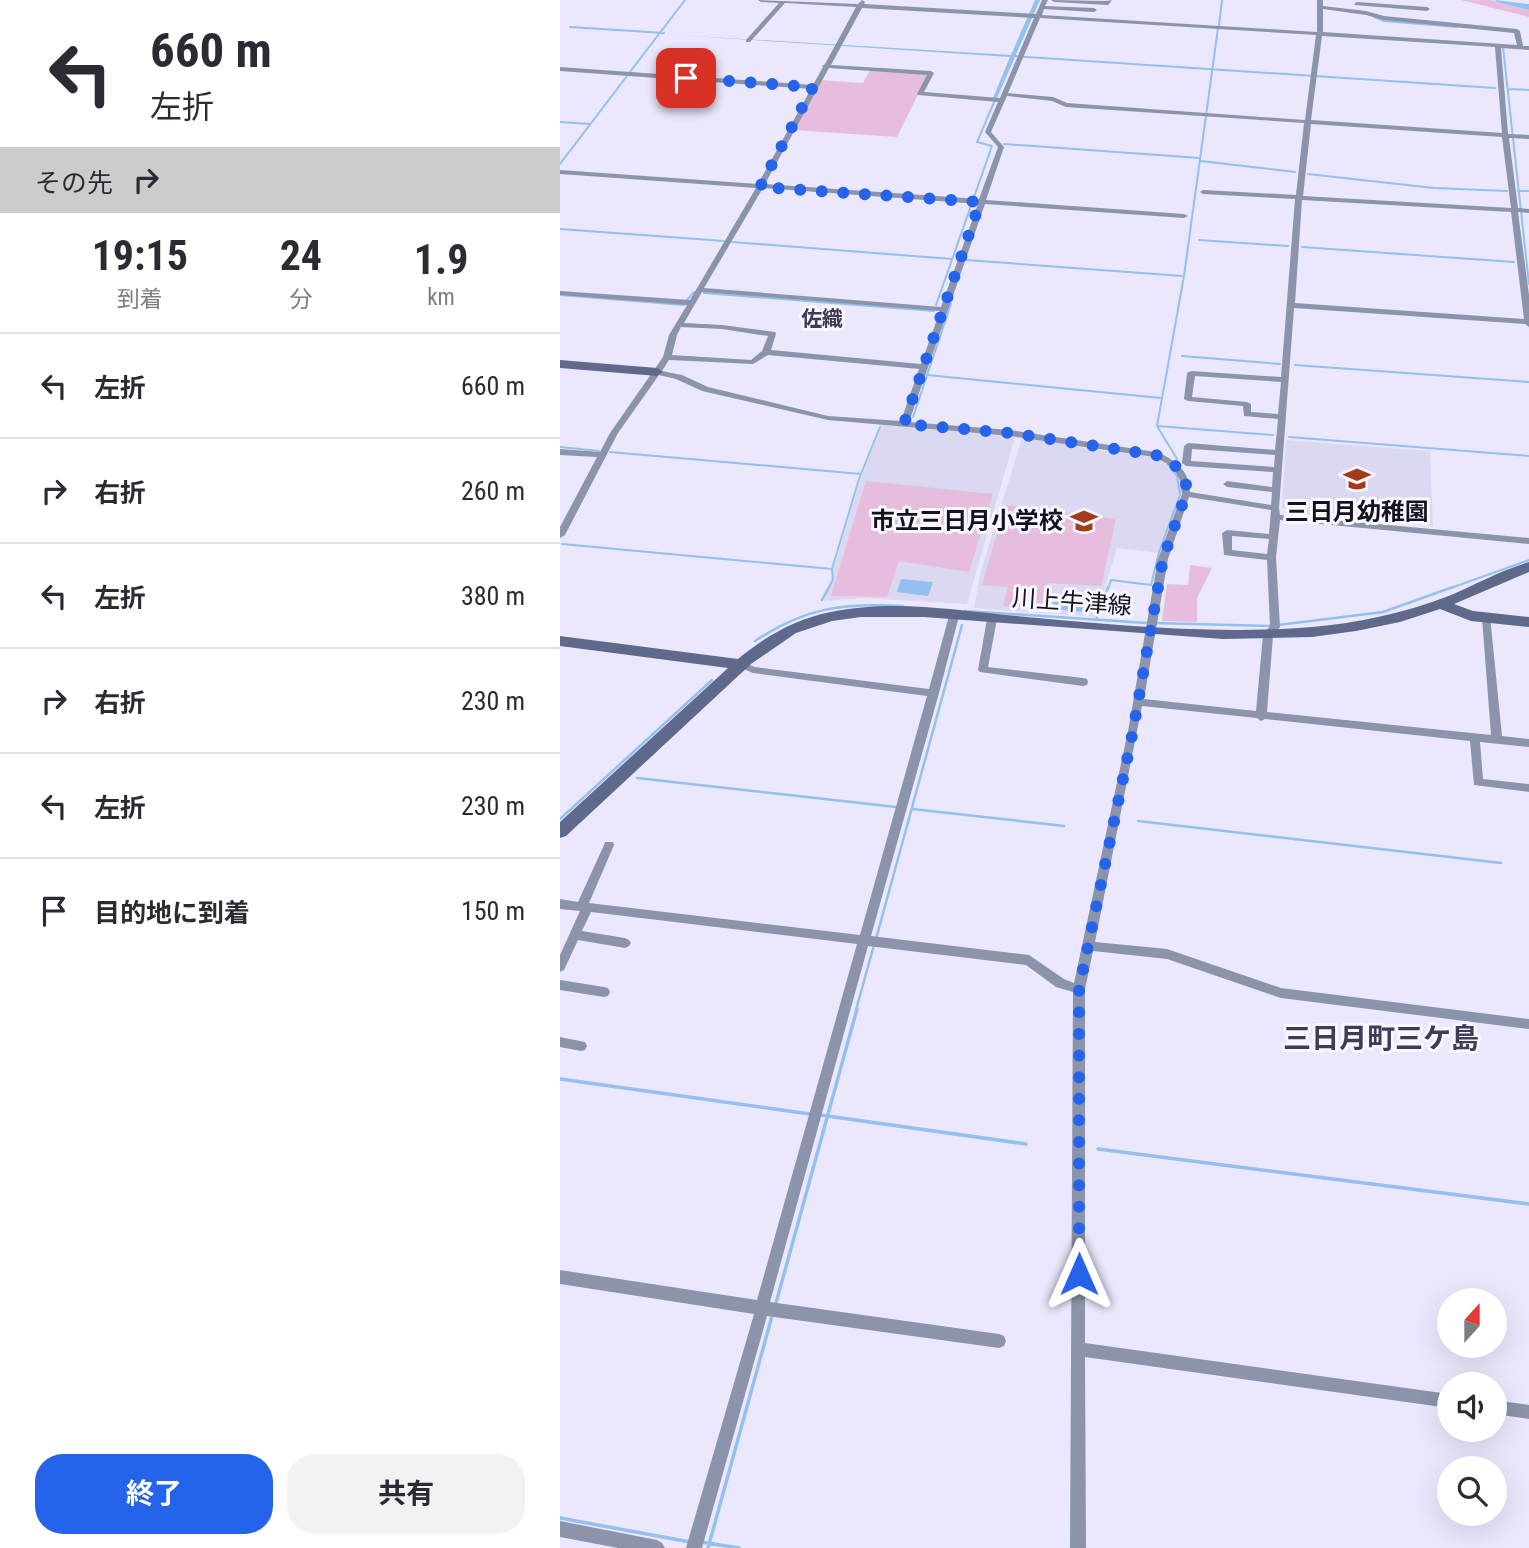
<!DOCTYPE html>
<html lang="ja">
<meta charset="utf-8">
<style>
:root{--surface:#fff;--page:#f2f2f3;--text:#2b2b33;--muted:#7c7c81;--line:#e1e1e2;--accent:#2563eb}
body{margin:0;font-family:"Roboto Condensed","Noto Sans JP",sans-serif;background:var(--page);color:var(--text);height:100vh;display:flex;flex-direction:column;font-size:26px;white-space:nowrap}
*{box-sizing:border-box;margin:0}
p{font-size:23px;color:var(--muted)}
.icon{flex:none;width:38px;height:38px;fill:none;stroke:currentColor;stroke-width:2;stroke-linecap:round;stroke-linejoin:round}
.map{position:relative;flex:1;overflow:hidden}
.panel{display:flex;flex-direction:column;background:var(--surface);width:560px}
.panel>*{flex:none}
.guide{background:#fff;color:var(--text);overflow:hidden}
.needle{width:46px;rotate:21deg}
.controls{position:absolute;left:877px;top:1288px;display:grid;gap:14px}
.controls a{display:grid;place-items:center;width:70px;height:70px;border-radius:50%;background:var(--surface);box-shadow:0 7px 28px #0002;font-size:35px}
.pin{position:absolute;display:grid;place-items:center;width:60px;height:60px;color:#fff;margin:-30px;border-radius:14px;box-shadow:0 4px 10px #0006}
.me{position:absolute;width:77px;margin:-38px;rotate:0deg;stroke-linejoin:round;filter:drop-shadow(0 0 5px #0008)}
.turn{display:flex;align-items:center;gap:24px;height:147px;padding:0 35px;font-size:32px}
.turn .icon{width:91px;height:91px;stroke-width:2.5}
.turn b{display:block;font-size:49px;line-height:60px}
.then{display:flex;align-items:center;height:66px;padding:0 35px;background:#0003;gap:14px;font-size:26px}
.eta{display:flex;justify-content:space-evenly;align-items:center;height:119px;text-align:center}
.eta b{font-size:42px;font-weight:700;line-height:49px}
.action{display:flex;gap:14px;margin-top:auto;padding:14px 35px}
.action a{flex:1;height:80px;border-radius:28px;background:var(--accent);color:#fff;font-size:28px;font-weight:700;line-height:80px;text-align:center}
.action a+a{background:var(--page);color:var(--text)}
ul{padding:0;list-style:none}
li{display:flex;align-items:center;gap:21px;height:105px;padding:0 35px;border-top:2px solid var(--line)}
li div{flex:1}
li b{display:block;font-size:26px}
li em{font-style:normal}
main{display:flex;flex:1;min-height:0}
.map>svg:first-child{display:block}
</style>
<main>
<section class="panel">
<div class="guide">
<div class="turn"><svg class="icon" aria-label="left" viewBox="0 0 24 24"><path d="M17 20v-9H6M10 6l-5 5 5 5"/></svg><div><b>660 m</b>左折</div></div>
<div class="then">その先<svg class="icon" aria-label="right" viewBox="0 0 24 24"><path d="M7 20v-9h11M14 6l5 5-5 5"/></svg></div>
</div>
<div class="eta">
<div><b>19:15</b><p>到着</p></div>
<div><b>24</b><p>分</p></div>
<div><b>1.9</b><p>km</p></div>
</div>
<ul>
<li><svg class="icon" aria-label="left" viewBox="0 0 24 24"><path d="M17 20v-9H6M10 6l-5 5 5 5"/></svg><div><b>左折</b></div><em>660 m</em></li>
<li><svg class="icon" aria-label="right" viewBox="0 0 24 24"><path d="M7 20v-9h11M14 6l5 5-5 5"/></svg><div><b>右折</b></div><em>260 m</em></li>
<li><svg class="icon" aria-label="left" viewBox="0 0 24 24"><path d="M17 20v-9H6M10 6l-5 5 5 5"/></svg><div><b>左折</b></div><em>380 m</em></li>
<li><svg class="icon" aria-label="right" viewBox="0 0 24 24"><path d="M7 20v-9h11M14 6l5 5-5 5"/></svg><div><b>右折</b></div><em>230 m</em></li>
<li><svg class="icon" aria-label="left" viewBox="0 0 24 24"><path d="M17 20v-9H6M10 6l-5 5 5 5"/></svg><div><b>左折</b></div><em>230 m</em></li>
<li><svg class="icon" aria-label="arrive" viewBox="0 0 24 24"><path d="M6 21V4h12l-3 4 3 4H6"/></svg><div><b>目的地に到着</b></div><em>150 m</em></li>
</ul>
<div class="action"><a>終了</a><a>共有</a></div>
</section>
<div class="map">
<svg width="969" height="1548" viewBox="0 0 969 1548">
<rect width="100%" height="100%" fill="#ebe8fe"/>
<path fill="#dbd8f1" d="M322,425L455,437L407,604L305,598L264,601L301,478Z
M462,438L595,458L609,465L618,475L622,484L621,494L600,553L557,548L536,617L414,608L420,574Z
M726,440L870,451L873,526L730,513L722,507Z"/>
<path fill="#e6bddd" d="M901,0H930L969,10V17Z
M310,70L368,74L337,137L233,130L260,80L303,83Z
M306,481L433,494L409,572L339,561L327,597L271,596Z
M445,505L556,519L541,586L487,583L481,609L443,606L448,587L422,585Z
M630,565L652,568L637,598V622L602,621L607,584L628,585Z"/>
<path fill="#93c0ee" d="M475,0H480L437,98H433L450,57L100,34L451,55Z
M341,579L373,582L368,596L337,592Z
M494,595L526,598L524,612L492,609Z"/>
<g fill="none" stroke-linecap="round" stroke-linejoin="round">
<path stroke="#93c0ee" stroke-width="2" d="M814,17L824,21L897,27
M659,25L662,0
M10,27L104,33
M943,47L969,284
M453,56L935,88
M70,72L125,0
M948,89L969,90
M0,122L30,124
M444,144L640,158
M641,161L735,172
M0,164L67,76
M748,174L874,188L947,191
M958,191H969
M0,229L164,241
M639,240L728,246
M172,242L392,259
M742,247L954,262
M406,260L622,276
M144,293L374,311
M0,295L124,305
M127,300L134,292
M376,305L432,146L417,142L435,100
M622,356L720,364
M735,365L969,382
M367,375L601,398
M353,417L391,304
M597,426L713,435
M729,437L969,456
M0,447L39,451
M50,452L301,474
M617,459L597,426L624,276L658,28
M2,544L272,569
M268,589L273,580L272,569L299,479L320,427
M548,589L551,580L591,585L599,552L620,495L617,476L608,464
M888,589L969,560"/>
<path stroke="#93c0ee" stroke-width="2.5" d="M262,600L269,587
M405,611L587,623
M536,620L548,587
M594,623L710,626L823,612L893,587
M195,641C246,607 283,603 343,606
M77,778L336,807
M352,809L504,826
M0,819L152,680
M578,821L941,863
M316,939L402,625
M296,1010L314,945"/>
<path stroke="#93c0ee" stroke-width="3.5" d="M0,1079L250,1114
M260,1115L466,1144
M538,1149L969,1204
M216,1303L297,1009
M0,1518L130,1542
M141,1542L179,1548
M148,1548L212,1316"/>
<path fill="#93c0ee" fill-rule="evenodd" d="M935,0L969,4V10L937,2Z"/>
<path fill="#8b94ab" fill-rule="evenodd" d="M198,0L298,4L302,0L305,2L304,4L476,14L482,0H488L485,6L534,8L537,10L534,12L484,9L482,15L757,32V0H763V6L806,11L824,16L957,29L960,31L963,46H969V50L941,48L948,134L969,135V139L949,138L958,208L969,209V213L958,212L969,295V327L965,324L734,308L719,508L720,515L969,538V544L720,520L716,557L720,627L713,636L707,712L931,735L922,618L927,615L930,616L942,736L969,739V747L920,742L923,779L969,784V792L914,785L910,741L705,719L701,721L697,718L582,706L535,942L607,949L721,988L969,1019V1029L721,998L607,959L533,951L525,989V1343L889,1394V1408L525,1357L526,1548H510L513,992L496,987L466,965L308,946L210,1302L439,1334L444,1336L446,1341L444,1346L439,1348L207,1316L142,1548H126L194,1314L0,1284V1270L197,1300L297,944L31,912L22,931L65,938L69,940L71,943L69,946L65,948L18,940L4,970L0,972V955L20,911L0,909V899L18,902L44,845L45,842H53L54,845L29,903L300,935L367,696L193,673L179,667L177,665L179,663L182,662L195,667L369,689L389,616L391,614H397L399,616L379,693L311,936L469,955L504,979L514,983L568,731L598,559L622,494L620,480L615,471L606,463L594,457L450,436L268,420L142,391L116,379L99,375L58,433L5,535L0,538V527L37,457L0,455V449L40,452L50,433L103,357L109,335L127,305L0,295V291L130,300L196,188L0,174V170L198,184L251,89L0,71V67L253,85L263,67L262,66L265,64L296,7L225,3L190,42H186V40L219,3L201,2ZM302,8L474,18L440,98L364,92L374,73L371,71L271,65ZM763,9L806,15L824,20L954,33L957,45L763,32ZM480,18L756,35L745,120L507,103L493,97L448,93ZM762,36L935,47L942,133L751,120ZM269,68L367,75L357,94L358,95L438,102L425,132L438,147L419,199L205,184ZM447,96L492,101L506,107L744,123L736,195L643,190L640,192L643,194L735,199L721,377L631,371L627,373L624,399L628,401L683,406L684,416L718,419L715,450L628,443L624,446L622,463L626,466L713,472L712,487L667,481L663,484L667,487L712,492L711,505L630,492C630,471 615,459 596,452L450,430L349,422L425,204L624,218L628,216L624,214L426,200L444,147L431,132ZM751,124L942,137L951,208L743,196ZM203,188L418,204L381,307L144,288ZM742,200L951,212L964,319L735,303ZM142,292L380,311L361,364L211,350L216,334L215,332L162,325L124,323ZM121,327L162,329L208,336L202,351L191,360L112,355L117,335ZM208,355L359,369L341,421L268,416L148,387L122,375L102,371L109,360L193,364ZM635,376L721,382L718,414L691,412V404L687,402L632,397ZM632,449L715,455L714,467L631,461ZM629,497L711,510L709,534L667,530L662,533L664,555L707,560L710,626L703,635L696,711L584,699L608,559ZM672,536L709,539L707,554L672,550Z
M491,0L546,1L552,0L548,5L494,2Z
M797,2L867,7L870,9L867,11L795,5L794,4Z
M432,616L437,619L428,667L523,678L527,679L528,682L527,685L523,686L420,672L418,670L427,619Z
M0,980L44,987L48,988L50,992L48,996L44,997L0,990Z
M0,1037L25,1042L27,1046L25,1050L21,1051L0,1047Z
M934,1400L969,1405V1419L934,1414Z
M0,1521L97,1540L102,1543L105,1548H58L0,1537Z"/>
<path fill="#5e698b" fill-rule="evenodd" d="M0,360L97,368L103,372L97,376L0,368Z
M969,562V572L894,604L913,611L969,617V627L911,621L880,609L840,622L796,631L752,637L663,639L364,617H301L272,621L236,633L191,664L6,836L0,838V822L168,668L0,646V636L178,659C206,636 235,619 271,612C331,599 396,610 456,616C553,625 654,635 752,627C798,623 843,613 886,597C913,586 941,570 969,562Z"/>
</g>
<g fill="none" stroke-linecap="round" stroke-linejoin="round">
<path stroke="#2563eb" stroke-width="12" stroke-dasharray="0 21.6" d="M126,78L253,87L200,187L420,202L344,424L450,433L596,455L617,467L626,484V494L603,559L573,731L519,989V1274"/>
</g>
<defs>
<symbol id="school-bare" viewBox="-9 -9 18 18"><path d="M0-5L7-2L0 1L-7-2ZM-4 1L0 2.5L4 1V4Q0 6-4 4Z" fill="#a23b1a" stroke="#f8f7ff" stroke-width="2.5" paint-order="stroke"/></symbol>
</defs>
<g fill-rule="evenodd">
<use href="#school-bare" x="778" y="460" width="38" height="38"/>
<use href="#school-bare" x="505" y="502" width="38" height="38"/>
</g>
<g text-anchor="middle" dominant-baseline="central" stroke-width="6" stroke-linejoin="round" paint-order="stroke">
<g font-size="21" font-weight="bold" fill="#403b57" stroke="#f8f7ff">
<text x="262" y="319">佐織</text>
</g>
<g font-size="24" font-weight="bold" fill="#14121e" stroke="#f8f7ff">
<text x="797" y="512">三日月幼稚園</text>
<text x="503" y="521" text-anchor="end">市立三日月小学校</text>
</g>
<g font-size="24" fill="#14121e" stroke="#f8f7ff">
<text transform="translate(512 602) rotate(4)">川上牛津線</text>
</g>
<g font-size="28" font-weight="bold" fill="#403b57" stroke="#f8f7ff">
<text x="821" y="1038">三日月町三ケ島</text>
</g>
</g>
</svg>
<div class="controls">
<a><svg class="needle" viewBox="-14 -14 28 28"><path d="M0-13l5 13h-10z" fill="#e53935"/><path d="M0 13l5-13h-10z" fill="#7c7c81"/></svg></a>
<a><svg class="icon" aria-label="sound" viewBox="0 0 24 24"><path d="M4 9h4l5-4v14l-5-4H4zM17 9q2 3 0 6"/></svg></a>
<a><svg class="icon" aria-label="search" viewBox="0 0 24 24"><circle cx="10" cy="10" r="6"/><path d="M15 15l6 6"/></svg></a>
</div>
<div class="pin" style="left:126px;top:78px;background:#d93025"><svg class="icon" aria-label="arrive" viewBox="0 0 24 24"><path d="M6 21V4h12l-3 4 3 4H6"/></svg></div>
<svg class="me" style="left:519px;top:1274px" viewBox="-20 -20 40 40"><path d="M0-17L14 15 0 8-14 15z" fill="#2563eb" stroke="#fff" stroke-width="4"/></svg>
</div>
</main>
